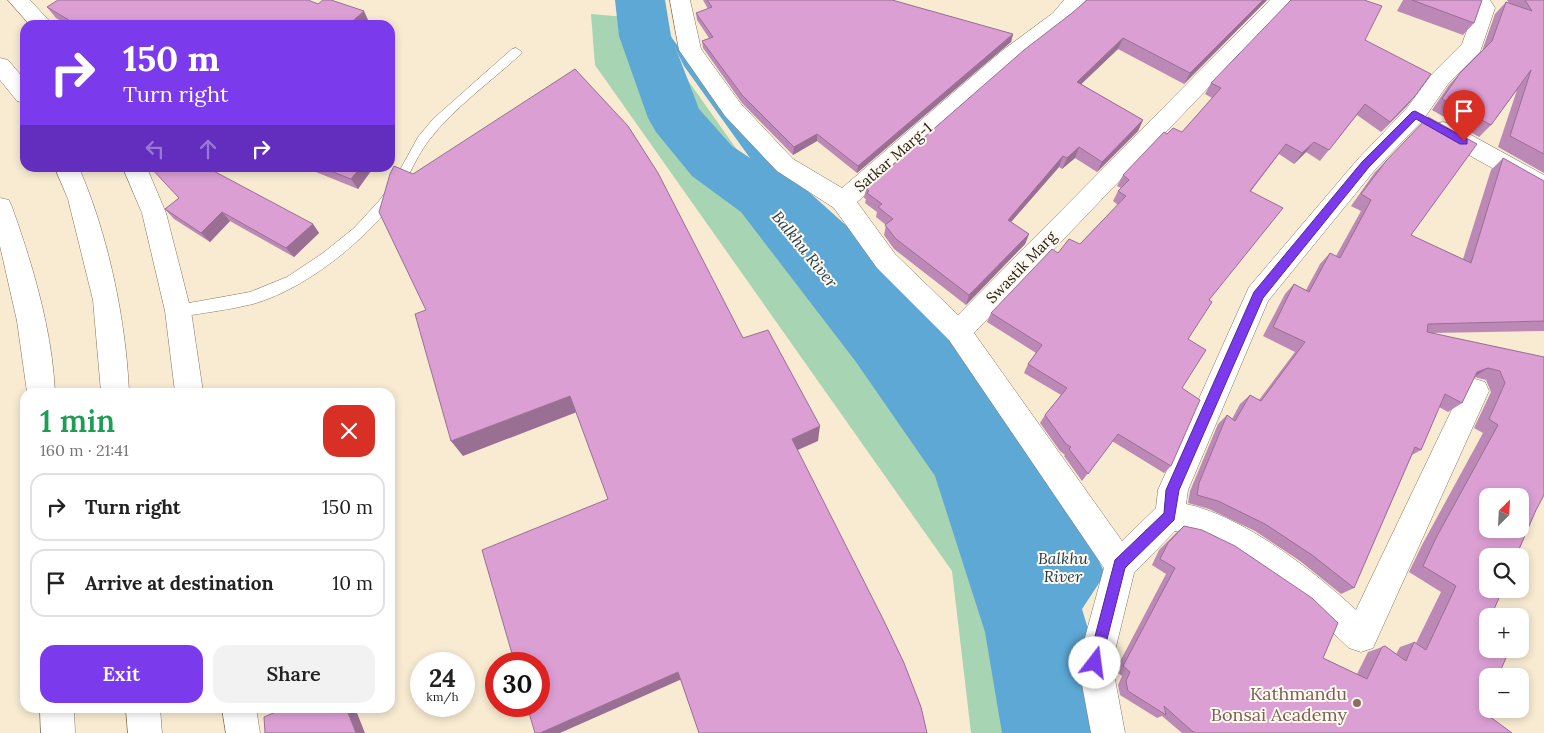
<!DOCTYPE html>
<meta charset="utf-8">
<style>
:root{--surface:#fff;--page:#f2f2f2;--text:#222;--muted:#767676;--line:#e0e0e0;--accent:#7c3aed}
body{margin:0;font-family:Lora,serif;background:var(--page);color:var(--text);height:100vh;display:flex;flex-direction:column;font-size:19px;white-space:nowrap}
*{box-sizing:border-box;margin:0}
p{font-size:16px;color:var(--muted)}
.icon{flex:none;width:28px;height:28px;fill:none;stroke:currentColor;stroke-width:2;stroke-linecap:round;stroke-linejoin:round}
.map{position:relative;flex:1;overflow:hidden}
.details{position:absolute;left:20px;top:388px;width:375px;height:325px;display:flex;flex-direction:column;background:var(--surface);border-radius:15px;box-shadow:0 2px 8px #0003}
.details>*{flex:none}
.banner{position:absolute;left:20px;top:20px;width:375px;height:152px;border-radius:15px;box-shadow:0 2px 8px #0003;background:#7c3aed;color:#fff;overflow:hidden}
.needle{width:32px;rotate:24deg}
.buttons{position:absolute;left:1479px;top:488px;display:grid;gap:10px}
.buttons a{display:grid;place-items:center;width:50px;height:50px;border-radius:10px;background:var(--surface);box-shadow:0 2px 8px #0003;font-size:25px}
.speed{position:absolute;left:410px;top:652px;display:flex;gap:10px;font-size:25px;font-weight:700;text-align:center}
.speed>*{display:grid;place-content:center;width:65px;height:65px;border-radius:50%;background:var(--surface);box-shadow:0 2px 8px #0003;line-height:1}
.speed small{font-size:12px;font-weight:400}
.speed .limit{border:8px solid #d22;background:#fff;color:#111}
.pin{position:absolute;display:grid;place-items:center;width:42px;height:42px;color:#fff;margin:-51px -21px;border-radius:50% 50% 50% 0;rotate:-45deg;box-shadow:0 0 5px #0007}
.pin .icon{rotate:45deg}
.me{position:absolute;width:55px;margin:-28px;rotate:15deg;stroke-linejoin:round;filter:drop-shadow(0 0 4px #0008)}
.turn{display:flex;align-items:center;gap:18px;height:105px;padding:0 20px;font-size:22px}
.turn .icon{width:65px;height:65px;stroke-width:2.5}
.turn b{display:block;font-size:35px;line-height:42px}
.lanes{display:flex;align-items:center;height:48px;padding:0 20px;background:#0003;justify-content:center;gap:25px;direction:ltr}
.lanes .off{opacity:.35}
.round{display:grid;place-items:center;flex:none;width:52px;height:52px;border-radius:15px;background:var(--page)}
.summary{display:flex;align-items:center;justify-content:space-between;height:85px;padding:0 20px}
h1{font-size:30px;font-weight:600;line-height:38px;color:#1e9e55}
.primary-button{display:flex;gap:10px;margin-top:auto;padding:10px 20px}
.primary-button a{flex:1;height:58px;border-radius:15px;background:var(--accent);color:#fff;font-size:20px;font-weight:600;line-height:58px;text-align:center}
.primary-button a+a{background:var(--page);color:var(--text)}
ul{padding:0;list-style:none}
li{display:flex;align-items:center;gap:15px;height:68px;margin:0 10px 8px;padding:0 10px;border:2px solid var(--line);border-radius:15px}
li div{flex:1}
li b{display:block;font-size:19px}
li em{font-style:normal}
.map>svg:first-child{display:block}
</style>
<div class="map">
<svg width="1544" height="733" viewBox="0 0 1544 733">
<rect width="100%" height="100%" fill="#f8ebd2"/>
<path fill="#a7d4b2" d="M591,14L625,17L657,26L675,62L740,154L900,360L981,476L1006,550L1052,650L1070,715L1072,733H971L952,571L595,65Z"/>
<path fill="#5da8d5" d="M666,30L714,95L759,147L860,238L970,363L1083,527L1105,574L1082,609L1104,682L1117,733H1083L1067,659L1020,558L994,483L912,366L851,285L750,158L684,66Z"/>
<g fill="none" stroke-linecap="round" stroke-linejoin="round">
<path fill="#5da8d5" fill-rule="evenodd" d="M615,0H665L671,36L699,109L732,146L783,180L902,322L991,438L1001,461L1063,632L1084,733H1002L985,632L935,476L856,362L741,212L692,176L656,132L648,118L619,36Z"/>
<defs>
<path id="service" d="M516,48L522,52L520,55C490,82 454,108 429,140C413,161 405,188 388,209C356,248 302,290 253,304C229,310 203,313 178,317L173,315L171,311L173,307L178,305L250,292L287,277L323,253L354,228L379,201L395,179L418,137L433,119L512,49Z"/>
<path id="minor" d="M8,0H30L53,25H30Z
M670,0H690L701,49L741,104L793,159L842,188L1003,50L1053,13L1064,0H1086L1067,23L1019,60L857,202L895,254L958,315L1270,0H1292L974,333L1122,541L1156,508L1158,490L1249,287L1358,159L1407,108L1432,74L1462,44L1475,8L1470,0H1490L1495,8L1480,52L1448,84L1423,120L1374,171L1268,301L1188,490L1186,504C1243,516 1314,571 1356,610L1465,382L1475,379L1485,382L1489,391L1373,648L1361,652L1349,648L1301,602L1226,551L1193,535L1175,531L1134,573L1112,663L1125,733H1091L1078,663L1104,568L949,340L877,268L834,208L777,171L725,116L679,50Z
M1443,122L1451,124L1544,175V195L1535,192L1435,136L1431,130L1435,124Z
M123,168H147L166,213L191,311L203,392H175L165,311L142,213Z
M222,708H256L260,733H226Z"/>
<path id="primary" d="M0,58L8,60L25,80V103L17,101L0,80Z
M55,168H79C108,234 126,320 129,392H101L93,300L68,199Z
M126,708H160L162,733H128Z"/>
<path id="trunk" d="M0,198L9,200L12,207C33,266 52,330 55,392H27L17,321L0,246Z
M40,708H74L75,733H41Z"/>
</defs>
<use href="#service" stroke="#82765f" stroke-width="1"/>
<use href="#minor" stroke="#82765f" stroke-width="1"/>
<use href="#primary" stroke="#82765f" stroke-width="1"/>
<use href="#trunk" stroke="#82765f" stroke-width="1"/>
<use href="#service" fill="#fff" fill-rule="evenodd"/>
<use href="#minor" fill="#fff" fill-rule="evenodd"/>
<use href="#primary" fill="#fff" fill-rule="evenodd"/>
<use href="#trunk" fill="#fff" fill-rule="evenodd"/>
</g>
<path fill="#bc89b6" d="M703,0H892L1013,34L1011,42L857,173L817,141L793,155L742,103L703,48L702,41L709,38L697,20L696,13L708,9Z
M1267,0L1184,84L1118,49L1081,84L1143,120L1138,131L1097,172L1075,158L1062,169L1059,167L1011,222L1029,234L1025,244L966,305L894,249L884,235L886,225L876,217L877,212L865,203L866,199L864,198L866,188L1072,13Z
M1403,0H1482L1474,23L1463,35L1397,11Z
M1507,0H1544V173L1498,147L1517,90L1491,125L1479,137L1432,110L1449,85L1460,73L1482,51L1495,14L1506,2L1509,3Z
M47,7L369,22L365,25H68L56,18Z
M1365,40L1415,96L1381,132L1357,115L1320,161L1306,152L1294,164L1279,154L1251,191L1209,301L1188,339L1182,388L1171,466L1164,473L1112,441L1082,481L1064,456L1065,455L1060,451L1040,423L1045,415L1061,395L1024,373L1028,364L1036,353L987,322L991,313L1058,253L1080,244L1118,205L1113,201L1118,191L1121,188L1117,186L1123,175L1167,134L1182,132L1212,98L1205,94L1211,83Z
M1503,158L1544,181V331L1432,333L1544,357L1536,510L1491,616L1482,711L1512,733H1182L1162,716L1157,718L1120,695L1118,685L1122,676L1115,671L1166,574L1152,565L1159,550L1176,533L1184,526L1323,658L1357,674L1368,652L1385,646L1396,654L1400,647L1414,642L1416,643L1441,592L1409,572L1422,545L1483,433L1474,428L1491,392L1486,380L1474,377L1462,403L1448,412L1439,407L1421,450L1412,455L1354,588L1341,594L1300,561L1255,531L1209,509L1188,503L1190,491L1218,424L1227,415L1232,419L1240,404L1250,395L1259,400L1295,352L1263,336L1285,294L1294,284L1306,290L1320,264L1330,253L1336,256L1361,211L1351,206L1375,172L1386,161L1411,235L1463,259L1491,170Z
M306,168H373L358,189Z
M179,198L313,224L319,233L294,257L230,221L210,242L174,219L165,209Z"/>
<path fill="#996f94" d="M1263,0H1267L1184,84L1190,73Z
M364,11L369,22L365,25H348Z
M1013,34L1011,42L857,173L858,166Z
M1123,38L1118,49L1072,93L1077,82Z
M1415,96L1406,107L1381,132L1390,122Z
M1143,120L1138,131L1097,172L1102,162Z
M817,134V141L793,155L794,147Z
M390,135L393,140L390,144Z
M1314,142L1306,152L1294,164L1302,153Z
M1079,147L1075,158L1062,169L1067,158Z
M1063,156L1059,167L1004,230L1008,220Z
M360,168H373L358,189L351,179Z
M222,212L230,221L210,242L201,233Z
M313,224L319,233L294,257L286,248Z
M1029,234L1025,244L966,305L969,295Z
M1488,368L1474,377L1477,372Z
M570,396L577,412L463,456L451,441Z
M820,426L818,441L791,453L792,439Z
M678,672L682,679L560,733H540Z
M346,708H355L365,733H356Z"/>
<path fill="#db9fd4" stroke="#996f94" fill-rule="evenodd" d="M58,0H308L318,4L323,0H331L364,11L348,25H77L47,7Z
M707,0H892L1013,34L858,166L817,134L794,147L742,95L702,41L713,37L696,13L712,7Z
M1087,0H1263L1190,73L1123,38L1077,82L1143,120L1102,162L1079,147L1067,158L1063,156L1008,220L1029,234L969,295L896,239L885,225L893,219L878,207L882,204L867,193L869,191L866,188L1024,50L1072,13Z
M1291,0H1364L1382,6L1365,40L1431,74L1415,96L1390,122L1365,104L1329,150L1314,142L1302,153L1286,144L1250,191L1283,208L1209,300L1212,302L1188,339L1206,350L1182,388L1200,400L1171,466L1118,434L1088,474L1069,449L1071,447L1066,444L1045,415L1067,388L1028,364L1042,345L991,313L1052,249L1058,253L1069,239L1080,244L1126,196L1118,191L1129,180L1123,175L1164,132L1167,134L1173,128L1182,132L1221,88L1211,83Z
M1412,0H1482L1474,23Z
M1525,0H1544V154L1510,136L1531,70L1491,125L1442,99L1460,73L1492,41L1506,2L1532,11Z
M575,69L628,126L658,173L743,338L768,330L820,426L792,439L884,621L904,663L921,707L927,733H699L678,672L540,733H535L527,706H539V664H515L482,550L608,499L570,396L451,441L415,314L426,310L379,212L390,174L394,166L413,174Z
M1428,117L1477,144L1411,235L1471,263L1503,158L1544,181V321L1428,324L1427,332L1544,357V495L1536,510L1516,556H1488V589H1503L1491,616H1488V649H1510L1498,676H1488V699L1482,711L1512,733H1196L1192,731L1164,706L1166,715L1128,691L1126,681L1130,672L1123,666L1175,568L1160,559L1168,543L1184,526L1202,530L1235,546L1312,598L1338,623L1323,658L1367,679L1382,647L1385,646L1406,661L1414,642L1426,650L1456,586L1423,566L1436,538L1498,425L1489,419L1505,383L1500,371L1488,368L1477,372L1462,403L1445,394L1421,450L1415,447L1354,588L1312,555L1265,524L1218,501L1197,495L1199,483L1227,415L1235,421L1250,395L1261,401L1305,342L1273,327L1294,284L1309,292L1330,253L1340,258L1371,200L1361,194L1386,161ZM1488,496H1520V529H1488Z
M151,168H208L313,224L286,248L222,212L201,233L165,209L179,198Z
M323,168H360L351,179Z
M285,708H346L356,733H265L264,717Z"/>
<path fill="#7c3aed" stroke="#51269a" d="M1415,111L1467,139V144H1460L1416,119L1369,167L1263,298L1179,490L1174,520L1125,568L1101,663L1099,668L1095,670L1090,668L1088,663L1115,560L1164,513L1166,490L1254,292L1362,162L1412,112Z"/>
<circle fill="#8d6e63" stroke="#fff9ef" stroke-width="2" cx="1357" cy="703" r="5"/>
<g text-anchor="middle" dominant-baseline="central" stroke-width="4" stroke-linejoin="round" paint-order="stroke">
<g font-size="15" fill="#252017" stroke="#fff9ef">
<text transform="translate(893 157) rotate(-41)">Satkar Marg-1</text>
<text transform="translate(1021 267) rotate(-46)">Swastik Marg</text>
</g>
<g font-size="16" font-style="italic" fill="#1a3b4f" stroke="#fff9ef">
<text transform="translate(805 249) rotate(51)">Balkhu River</text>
<text x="1063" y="558">Balkhu<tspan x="1063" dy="18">River</tspan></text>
</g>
<g font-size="18" fill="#785e54" stroke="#fff9ef" text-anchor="end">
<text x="1347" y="693">Kathmandu<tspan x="1347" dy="21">Bonsai Academy</tspan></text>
</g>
</g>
</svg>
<div class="buttons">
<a><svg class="needle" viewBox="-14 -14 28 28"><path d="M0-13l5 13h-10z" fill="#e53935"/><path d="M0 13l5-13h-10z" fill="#767676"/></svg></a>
<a><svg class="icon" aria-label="search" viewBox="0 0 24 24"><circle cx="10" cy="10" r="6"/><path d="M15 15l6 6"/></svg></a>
<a>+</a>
<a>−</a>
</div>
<div class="speed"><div>24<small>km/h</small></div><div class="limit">30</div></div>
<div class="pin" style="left:1464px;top:141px;background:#d93025"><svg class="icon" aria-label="arrive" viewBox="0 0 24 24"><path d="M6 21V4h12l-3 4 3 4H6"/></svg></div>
<svg class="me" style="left:1095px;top:663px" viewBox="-20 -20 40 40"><circle r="19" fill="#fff"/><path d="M0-13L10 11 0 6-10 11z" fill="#7c3aed"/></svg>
<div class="banner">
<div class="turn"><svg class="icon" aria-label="right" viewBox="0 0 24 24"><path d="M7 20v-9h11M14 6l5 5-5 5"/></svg><div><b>150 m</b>Turn right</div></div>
<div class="lanes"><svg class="icon off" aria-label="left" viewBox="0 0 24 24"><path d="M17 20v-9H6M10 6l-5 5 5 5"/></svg><svg class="icon off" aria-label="ahead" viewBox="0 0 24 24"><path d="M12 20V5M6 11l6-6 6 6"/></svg><svg class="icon" aria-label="right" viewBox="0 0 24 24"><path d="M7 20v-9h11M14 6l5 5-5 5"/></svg></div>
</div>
<section class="details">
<div class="summary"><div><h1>1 min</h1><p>160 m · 21:41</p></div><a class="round" style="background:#d93025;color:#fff"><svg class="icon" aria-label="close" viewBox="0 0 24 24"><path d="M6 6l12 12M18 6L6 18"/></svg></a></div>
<ul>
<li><svg class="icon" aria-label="right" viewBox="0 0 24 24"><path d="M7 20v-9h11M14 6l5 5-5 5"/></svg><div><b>Turn right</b></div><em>150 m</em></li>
<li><svg class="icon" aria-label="arrive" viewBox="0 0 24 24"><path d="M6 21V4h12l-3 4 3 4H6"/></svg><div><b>Arrive at destination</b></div><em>10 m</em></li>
</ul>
<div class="primary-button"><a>Exit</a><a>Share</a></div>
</section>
</div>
